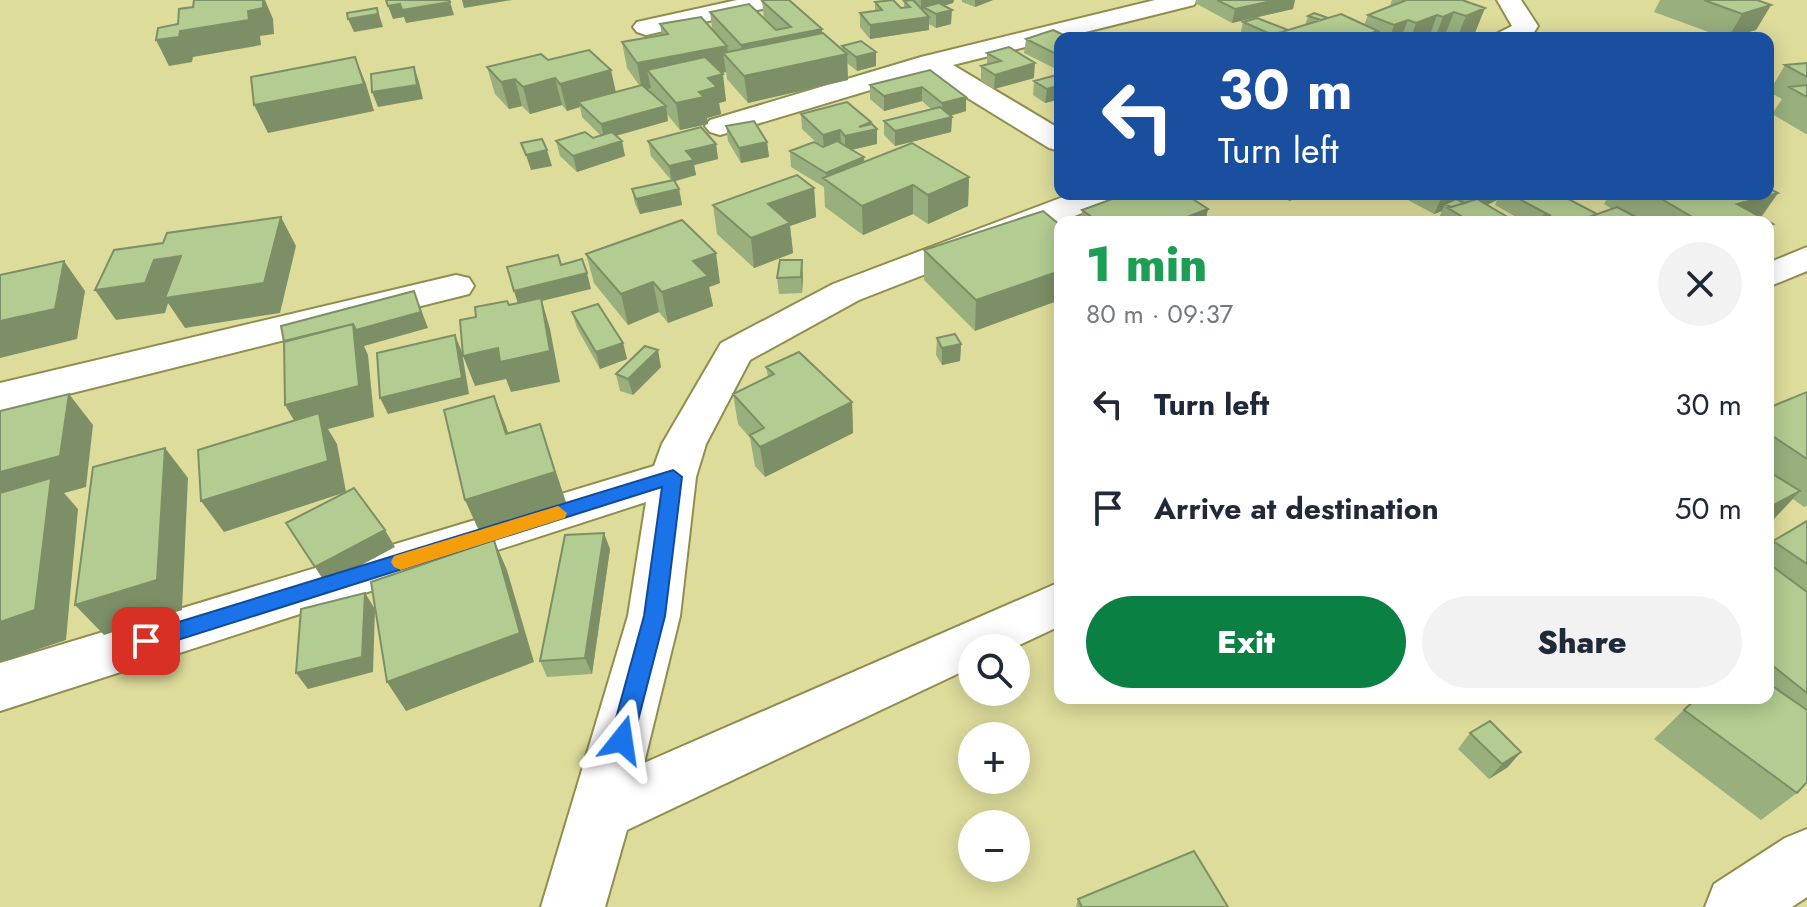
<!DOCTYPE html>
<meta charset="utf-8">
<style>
:root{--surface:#fff;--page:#f2f2f3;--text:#1f2937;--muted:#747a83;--accent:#0b8043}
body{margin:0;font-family:Jost,sans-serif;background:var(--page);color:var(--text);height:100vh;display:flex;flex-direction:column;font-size:30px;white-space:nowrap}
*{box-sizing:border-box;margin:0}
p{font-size:26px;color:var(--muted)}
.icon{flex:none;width:44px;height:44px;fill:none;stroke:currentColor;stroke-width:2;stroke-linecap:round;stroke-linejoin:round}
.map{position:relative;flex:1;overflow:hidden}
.drawer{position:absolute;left:1054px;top:216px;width:720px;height:488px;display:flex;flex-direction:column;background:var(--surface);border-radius:16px;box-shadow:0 4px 20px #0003}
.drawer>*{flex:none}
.hud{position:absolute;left:1054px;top:32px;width:720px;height:168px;border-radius:16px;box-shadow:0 4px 20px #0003;background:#1a4fa0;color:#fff;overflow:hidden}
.controls{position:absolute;left:958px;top:634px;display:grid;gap:16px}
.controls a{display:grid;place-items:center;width:72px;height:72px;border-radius:50%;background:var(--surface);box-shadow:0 4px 20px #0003;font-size:40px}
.pin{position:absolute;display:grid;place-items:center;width:68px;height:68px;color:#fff;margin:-34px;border-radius:16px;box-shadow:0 4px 12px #0006}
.me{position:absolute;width:88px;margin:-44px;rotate:15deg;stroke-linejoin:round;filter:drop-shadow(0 0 6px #0008)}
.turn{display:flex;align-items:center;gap:28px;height:168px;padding:0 32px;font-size:36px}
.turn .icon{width:104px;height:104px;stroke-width:2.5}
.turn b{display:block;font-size:56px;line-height:68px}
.round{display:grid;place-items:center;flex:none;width:84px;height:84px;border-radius:42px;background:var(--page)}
.head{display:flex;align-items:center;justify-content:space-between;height:136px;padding:0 32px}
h1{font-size:48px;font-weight:800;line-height:60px;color:#1e9e55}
.button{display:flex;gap:16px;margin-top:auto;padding:16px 32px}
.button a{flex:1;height:92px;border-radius:48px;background:var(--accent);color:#fff;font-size:32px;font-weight:800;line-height:92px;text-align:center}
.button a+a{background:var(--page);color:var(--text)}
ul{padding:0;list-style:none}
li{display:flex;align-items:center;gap:24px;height:104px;padding:0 32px}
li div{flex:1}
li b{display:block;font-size:30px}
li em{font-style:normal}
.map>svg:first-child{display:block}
</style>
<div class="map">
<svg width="1807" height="907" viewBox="0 0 1807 907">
<rect width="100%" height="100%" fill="#dddc9b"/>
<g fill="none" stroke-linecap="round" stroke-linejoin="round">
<defs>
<path id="minor" d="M737,0H783L780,5L646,35L637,32L633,27L637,22Z
M1155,0H1197L1194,5L953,65L1060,129V151L1049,148L927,73L720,135L710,132L705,126L710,120L921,57Z
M1497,0H1521L1538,26L1531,37L1494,38L1498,33L1512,26Z
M1071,194H1117L1113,201L859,300L750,360L706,444L696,477L680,616L644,763L1060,582V626L1013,648H972V667L627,830L605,907H541L628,616L646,502L0,711V663L654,466L662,444L721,343L833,284Z
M1807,247V271L1768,287V263Z
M456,275L469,278L474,286L469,294L0,411V383Z
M1807,829V897L1792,907H1705L1714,884L1785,838Z"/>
</defs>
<use href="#minor" stroke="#908e4f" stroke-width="4"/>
<use href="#minor" fill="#fff" fill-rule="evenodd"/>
</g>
<path fill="#99af7d" d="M902,0H954L953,3L944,6L951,24L936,28L929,24V30L870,39L860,27V13L875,11V2L901,8H904V1Z
M962,0H993L975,7L962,2Z
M1196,0H1295L1293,9L1232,23L1195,3Z
M1392,0H1462L1475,33L1464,38H1245L1240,36L1243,22L1288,30L1305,25L1308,16L1328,18L1364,25L1368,15L1390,6Z
M1660,0H1757L1771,5L1756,30L1731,38H1725L1654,12Z
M762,1L822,33L842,50V46L876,66L857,71L847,63L848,80L748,103L727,79L726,72L722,73L726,101L719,103L721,114L707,118L708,124L680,130L667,114L668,121L616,136L625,156L577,172L560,156L556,141L593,138L601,136L582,117L580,107L567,111L562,105L530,114L522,106L509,109L495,94L487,67L548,60L616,92L639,85L627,68L622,42L662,35L660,24L712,28L710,12L764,19Z
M1060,38V71L1024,53L1026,39Z
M987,53L1034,78L994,89L981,81V66L987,65Z
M1807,63V134H1806L1772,114L1782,99L1769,92L1785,65Z
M930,70L966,97V111L950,116L952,117L951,132L895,146L884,135V121L931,109L922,101L884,111L870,99V85Z
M1060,74V99L1045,103L1033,95L1034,81Z
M801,114L871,122L877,144L852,150L864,157V162L969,177L968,206L928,224L913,214L863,235L825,207L824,187L791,167L790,151L818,144L802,129Z
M726,126L767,142L769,157L741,163L728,141Z
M648,141L716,144L718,159L694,165L696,175L675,181L679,189L682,205L640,214L635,204L632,189L671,180L651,156Z
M814,188L816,217L790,226L793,253L754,268L717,234L713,205Z
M1778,193L1761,218L1773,224L1768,231V222H1525L1495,205L1497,200L1487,205L1516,222H1442L1438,220L1442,211L1434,214L1397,194H1559L1597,214L1612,209L1604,204L1610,194H1768Z
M1278,194H1311L1289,201Z
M1208,209L1205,222H1081L1082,210Z
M1060,225L975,331L924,280V250Z
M586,254L720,283L709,287L713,306L668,323L659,312L628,325L594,283Z
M803,276L802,293L779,294L777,278Z
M572,312L623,343L627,359L600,369L577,328Z
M937,338L961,344L960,361L942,365L936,355Z
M661,367L633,395L620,391L616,374Z
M766,367L852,402L853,433L765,477L755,466L750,438L738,424L733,394L768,377Z
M1807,392V506L1804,507L1793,499L1771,522L1768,524V408Z
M1807,521V782L1797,793L1761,820L1654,739L1696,698H1768V546L1773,541Z
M610,549L592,674L547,677L540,661Z
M1470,733L1508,767L1489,779L1458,749Z
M1078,899L1228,907H1076Z"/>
<path fill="#7d8f66" d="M243,0H265L273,19L274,34L260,36L261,45L193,57L192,62L169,66L156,40Z
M462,0H512L464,8Z
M921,0H954L953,3L928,10L923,7V11L921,12Z
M975,0H993L975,7Z
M1276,0H1295L1293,9L1232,23L1235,9Z
M450,2L454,15L406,23L404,17L393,19L388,6L400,4Z
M1771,5L1756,30L1728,38L1742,14Z
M377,8L383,27L354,32L348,19Z
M1485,8L1475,33L1464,38H1457L1466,16Z
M952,10L951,24L936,28V14Z
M1454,12L1444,38H1435L1443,17Z
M1437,15L1429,38H1411L1416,23Z
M929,17V30L870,39V25Z
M1408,20L1401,38H1390L1394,25Z
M822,29L823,54L744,71L741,45Z
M1378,31L1376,38H1355Z
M727,46L729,58L723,53L726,72L661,86L647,70L651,88L642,90L637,63Z
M876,52V66L857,71L856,57Z
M847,54L848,80L748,103L744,76Z
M355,57L366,84L374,111L268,133L254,105Z
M1035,63L1034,78L994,89L995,75Z
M414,67L419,82L423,99L378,107L372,92Z
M611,70L617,97L578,102L580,107L567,111L560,84Z
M723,74L726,101L719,103L721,114L707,118L708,124L680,130L676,103L699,92L708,78Z
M555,78L562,105L530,114L523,87Z
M515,79L522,106L509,109L501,82Z
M1060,85V99L1045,103L1047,89Z
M922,87V101L884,111V96Z
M966,97V111L942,118V103Z
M666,106L668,121L604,139L601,124Z
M952,117L951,132L895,146V131Z
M871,122V131L877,129V144L845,151V136L859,127Z
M840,130L841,145L824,150L823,135Z
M622,141L625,156L577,172L573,156Z
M767,142L769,157L741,163L739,148Z
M716,144L718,159L694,165L696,175L672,182L669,166L686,151Z
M547,150L552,166L531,170L526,155Z
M864,157L865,172L826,180V173Z
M969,177L968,206L928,224V195Z
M913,185V214L863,235L862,206Z
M814,188L816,217L790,226L793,253L754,268L751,238L768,204Z
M679,189L682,205L640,214L636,199Z
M1778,193L1757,222L1737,204Z
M1240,194H1252L1239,198Z
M1292,194H1311L1289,201Z
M1443,194H1459L1455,205L1445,204L1442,211L1434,214Z
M1478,194H1500L1497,200L1470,213Z
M1208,209L1205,222H1174Z
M281,217L296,246L280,313L185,328L168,303L165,313L116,320L95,290L154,260Z
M716,253L720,283L709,287L713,306L668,323L662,292L693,261Z
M802,260L803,276L802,293L801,277Z
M64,261L85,291L77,339L0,358V321Z
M1060,271V300L975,331L976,300Z
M587,273L591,289L542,301L550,329L560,382L511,392L506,379L475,386L463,356L519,307L514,291Z
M653,282L659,312L628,325L621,294Z
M414,291L428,328L364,346L368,355L374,417L328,429L337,444L346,492L224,532L201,501L303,436L285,405L353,324Z
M455,335L462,352L469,394L388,414L380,398Z
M623,343L627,359L600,369L596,352Z
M961,344L960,361L942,365V348Z
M658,350L661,367L633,395L628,379Z
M69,394L93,425L86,487L64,493L78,509L66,640L0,662V472Z
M494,396L506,426L518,465L506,434Z
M852,402L853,433L765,477L760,447Z
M540,424L566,502L479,531L465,500Z
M165,448L188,478L182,610L104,635L75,605Z
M1800,491L1771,522L1768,524V508Z
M385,530L395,547L326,584L315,567Z
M604,533L610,549L592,674L585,658Z
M494,540L507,570L534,662L406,711L387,682Z
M365,593L375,609L373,672L308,689L296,673Z
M1521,752L1508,767L1489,779L1502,764Z"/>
<path fill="#b2cc91" stroke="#7d8f66" stroke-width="2" d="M194,0H263V8L248,11L249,20L180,31L179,37L156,40L158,28L178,24L179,9L193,7Z
M386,0H449L450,2L402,10L400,4L388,6Z
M765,0H789L822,29L741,45L710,12L749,4L776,30L791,27L762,1Z
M893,0L901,8L910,7L904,1L913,0L929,17L870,25L860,13L882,10L875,2Z
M1217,0H1276L1235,9Z
M1403,0H1462L1485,8L1466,16L1454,12L1443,17L1437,15L1416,23L1408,20L1394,25L1368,15L1404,1Z
M1704,0H1757L1771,5L1742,14Z
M939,3L952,10L936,14L923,7Z
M377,8L378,14L348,19L347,13Z
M1314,13L1328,18L1321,20L1308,16Z
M1341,14L1378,31L1355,38H1262Z
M701,17L727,46L637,63L622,42L668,34L660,24Z
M1257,18L1288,30L1273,35L1243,22Z
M1053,30L1070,38H1060V56L1026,39Z
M823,33L847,54L744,76L723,53Z
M1591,35L1598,38H1577Z
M861,41L876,52L856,57L842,46Z
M1009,47L1035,63L995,75L981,66L1001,61L987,53Z
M589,50L611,70L560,84L555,78L523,87L515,79L501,82L487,67L541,54L548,60Z
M355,57L364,84L254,105L251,77Z
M705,57L723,74L708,78L717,87L699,92L704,97L676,103L647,70Z
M1807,63V77L1785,65Z
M414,67L417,85L372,92L371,74Z
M930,70L966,97L942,103L922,87L884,96L870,85Z
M1060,74V85L1047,89L1034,81Z
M642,85L666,106L601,124L578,102Z
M1807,85V97L1789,87Z
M847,102L871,122L859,127L872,124L877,129L845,136L840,130L823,135L801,114Z
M940,107L952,117L895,131L884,121Z
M754,121L767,142L739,148L726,126Z
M701,127L716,144L686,151L694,160L669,166L648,141Z
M585,132L593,138L612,132L622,141L573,156L556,141Z
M542,139L547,150L526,155L521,143Z
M837,141L864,157L826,173L790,151L814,142L823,147Z
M912,143L969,177L928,195L913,185L862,206L823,178Z
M797,175L814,188L768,204L790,223L751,238L713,205Z
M674,180L679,189L636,199L632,189Z
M1768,188L1778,193L1737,204L1773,224L1768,225V222H1701L1653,194H1768Z
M1126,194H1185L1208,209L1174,222H1099L1082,210Z
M1510,194H1559L1597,214L1575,222H1562L1558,220L1556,222H1535L1545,215L1551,216Z
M1456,199L1465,203L1451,207L1445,204Z
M1477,199L1516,222H1471L1448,208Z
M1617,207L1645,222H1575Z
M1043,211L1060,225V271L976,300L924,250Z
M281,217L264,283L165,298L181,256L154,260L145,283L95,290L114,250L163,243L167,233Z
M682,220L716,253L693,261L708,276L662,292L653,282L621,294L586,254Z
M558,255L561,265L582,259L587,273L514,291L507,267Z
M780,260H802L801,277L777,278Z
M64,261L55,309L0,321V275Z
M414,291L421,312L356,330L353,324L284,342L281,326Z
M541,298L550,351L500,362L498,348L463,356L460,320L476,317L475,307L507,301L509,305Z
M598,304L623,343L596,352L572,312Z
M353,324L359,386L285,405L284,341Z
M955,334L961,344L942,348L937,338Z
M455,335L462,378L380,398L377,353Z
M645,346L658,350L628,379L616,374Z
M799,352L852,402L760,447L750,435L764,428L733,394L774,374L766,367Z
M1807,392V459L1768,433V408Z
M69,394L60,456L0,472V411Z
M494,396L506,434L540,424L555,472L465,500L444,410Z
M319,413L328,461L201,501L198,450Z
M165,448L157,580L75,605L93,467Z
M1768,471L1800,491L1768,508Z
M51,478L35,610L0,622V493Z
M354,488L385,530L315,567L286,523Z
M1807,521V564L1773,541Z
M604,533L585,658L540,661L565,535Z
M494,540L520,633L387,682L371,582Z
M1768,563L1807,592V693L1768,662Z
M365,593L362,657L296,673L301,609Z
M1768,683L1807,710V782L1797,793L1684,710L1697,698H1768Z
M1490,721L1521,752L1502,764L1470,733Z
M1194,851L1228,907H1082L1078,899Z"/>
<path fill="#1a73e8" stroke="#114b97" stroke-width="2" d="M673,470L682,477L665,616L633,740L630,748L622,751L613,748L610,740L644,616L662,487L146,650L139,648L135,641L139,635L146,632Z"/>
<path fill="#f59e0b" d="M558,506L567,513L565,518L401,570L394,567L391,562L394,556Z"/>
</svg>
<div class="controls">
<a><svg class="icon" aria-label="search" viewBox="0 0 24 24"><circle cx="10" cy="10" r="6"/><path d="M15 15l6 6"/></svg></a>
<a>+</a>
<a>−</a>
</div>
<div class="pin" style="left:146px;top:641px;background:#d93025"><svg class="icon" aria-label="arrive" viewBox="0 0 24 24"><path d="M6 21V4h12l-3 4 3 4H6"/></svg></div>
<svg class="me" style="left:622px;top:740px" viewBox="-20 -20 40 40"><path d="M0-17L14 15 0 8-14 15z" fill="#1a73e8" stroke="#fff" stroke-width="4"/></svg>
<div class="hud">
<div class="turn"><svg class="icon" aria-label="left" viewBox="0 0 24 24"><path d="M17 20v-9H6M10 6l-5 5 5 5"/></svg><div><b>30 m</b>Turn left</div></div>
</div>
<section class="drawer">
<div class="head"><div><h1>1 min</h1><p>80 m · 09:37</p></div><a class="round"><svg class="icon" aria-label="close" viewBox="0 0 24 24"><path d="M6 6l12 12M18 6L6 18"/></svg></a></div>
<ul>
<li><svg class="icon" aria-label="left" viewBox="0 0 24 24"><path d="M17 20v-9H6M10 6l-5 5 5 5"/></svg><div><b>Turn left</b></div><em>30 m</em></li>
<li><svg class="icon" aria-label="arrive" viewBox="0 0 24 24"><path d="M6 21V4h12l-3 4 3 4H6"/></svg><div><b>Arrive at destination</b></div><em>50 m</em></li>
</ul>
<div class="button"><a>Exit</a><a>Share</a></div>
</section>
</div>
